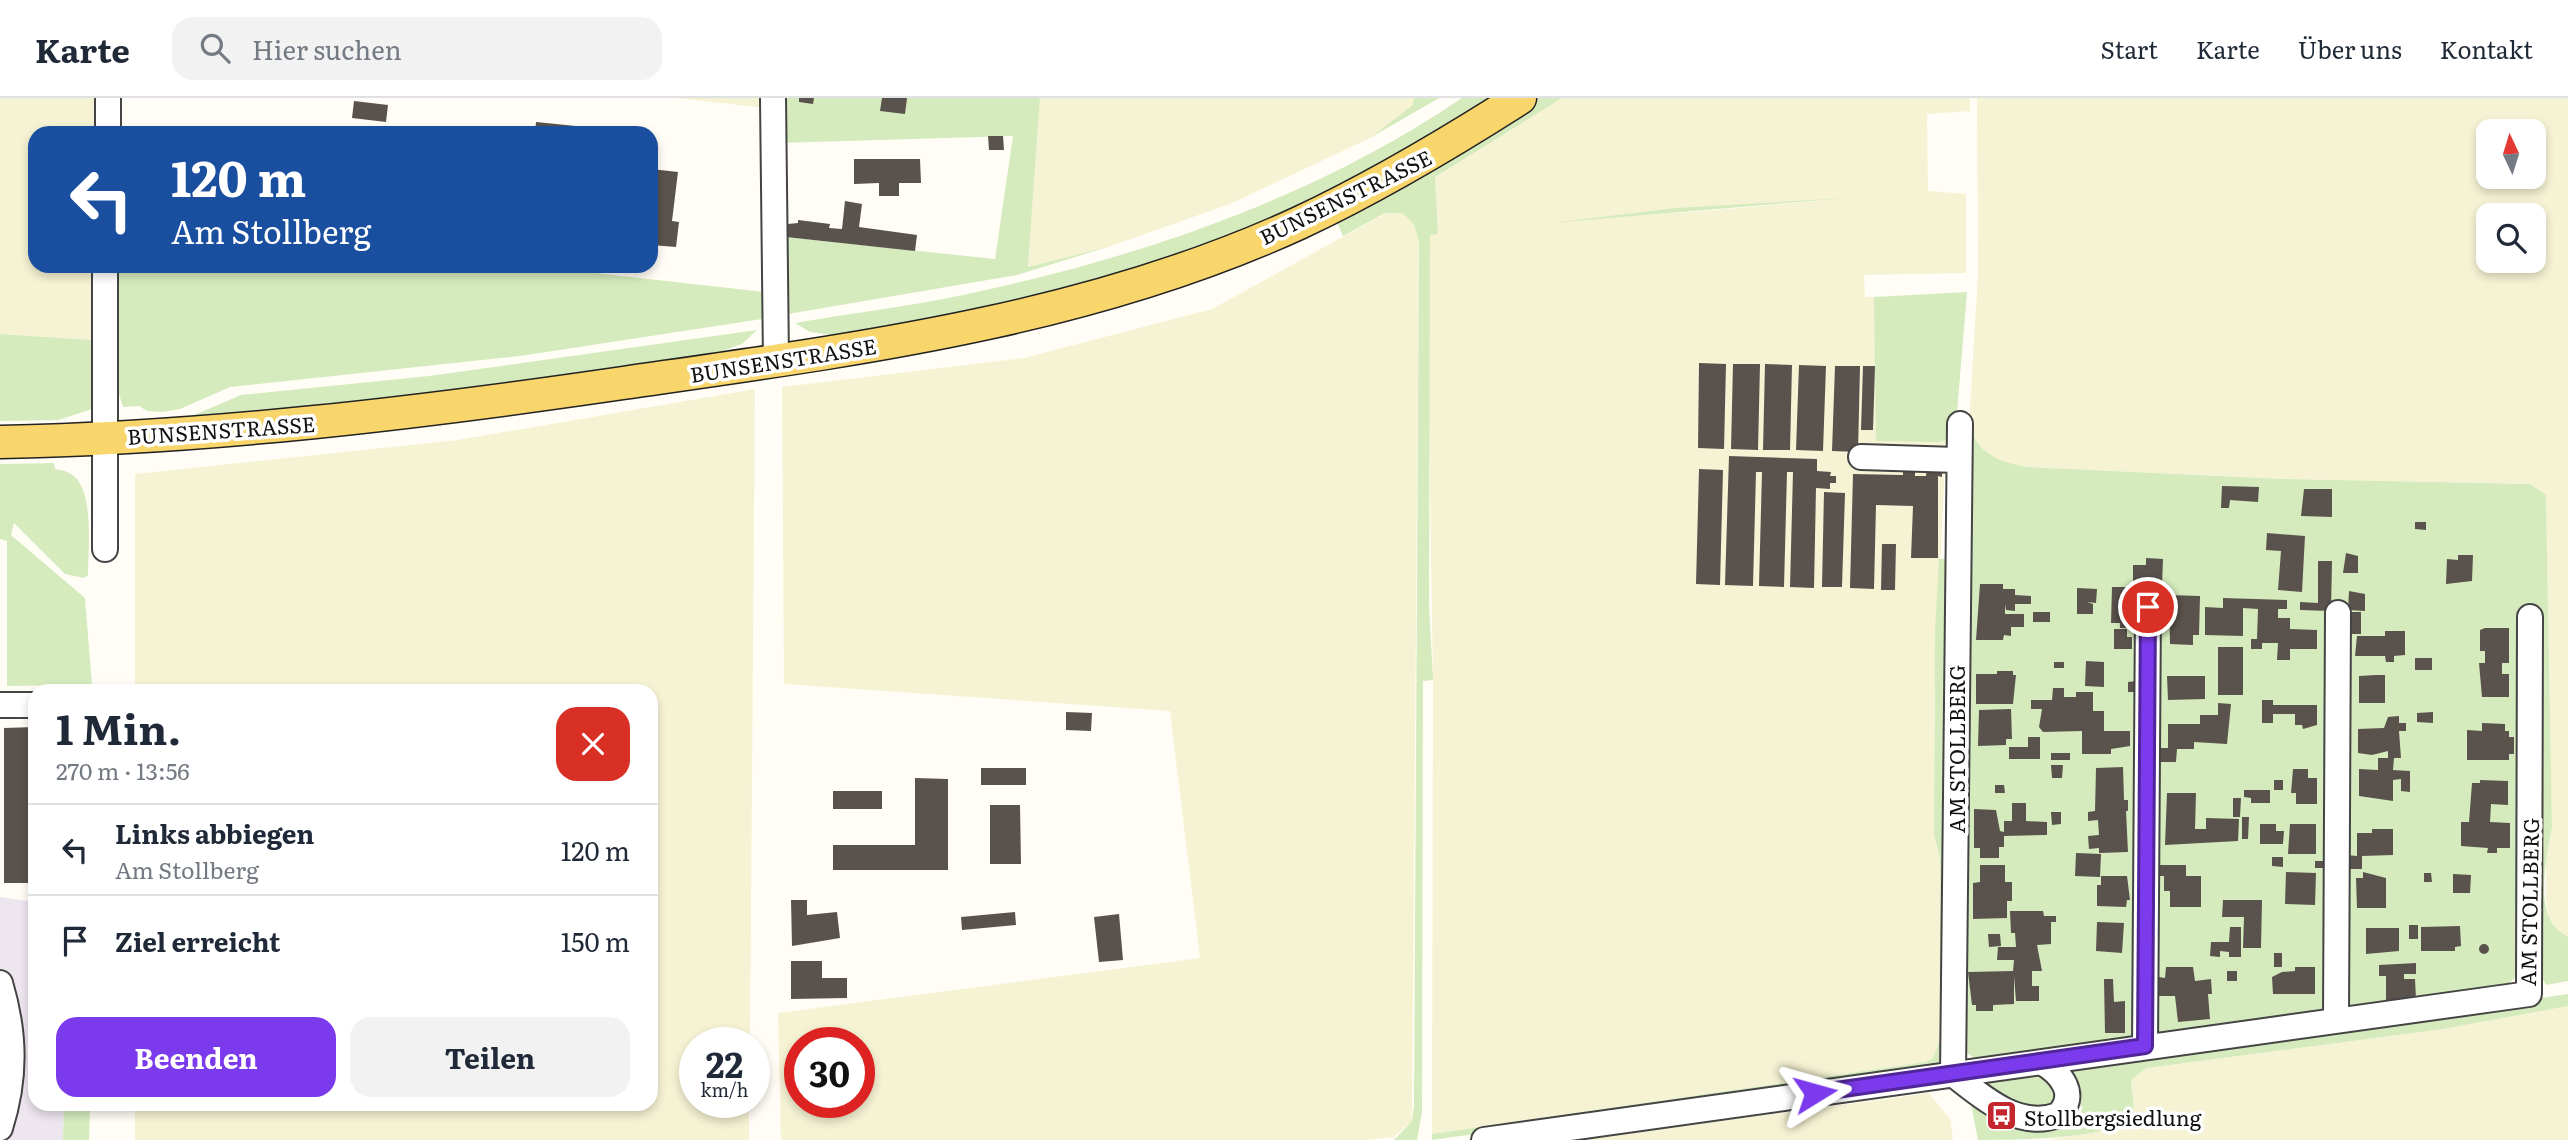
<!DOCTYPE html>
<html lang="de">
<meta charset="utf-8">
<style>
:root{--surface:#fff;--page:#f2f2f3;--text:#1f2937;--muted:#747a83;--line:#e0e1e3;--accent:#7c3aed}
body{margin:0;font-family:Literata,serif;background:var(--page);color:var(--text);height:100vh;display:flex;flex-direction:column;font-size:26px;white-space:nowrap}
*{box-sizing:border-box;margin:0}
p{font-size:23px;color:var(--muted)}
.icon{flex:none;width:38px;height:38px;fill:none;stroke:currentColor;stroke-width:2;stroke-linecap:round;stroke-linejoin:round}
.map{position:relative;flex:1;overflow:hidden}
.drawer{position:absolute;left:28px;top:586px;width:630px;height:427px;display:flex;flex-direction:column;background:var(--surface);border-radius:21px;box-shadow:0 4px 10px #0003}
.drawer>*{flex:none}
.hud{position:absolute;left:28px;top:28px;width:630px;height:147px;border-radius:21px;box-shadow:0 4px 10px #0003;background:#1a4fa0;color:#fff;overflow:hidden}
.needle{width:46px;rotate:356deg}
.fabs{position:absolute;left:2476px;top:21px;display:grid;gap:14px}
.fabs a{display:grid;place-items:center;width:70px;height:70px;border-radius:14px;background:var(--surface);box-shadow:0 4px 10px #0003;font-size:35px}
.speed{position:absolute;left:679px;top:929px;display:flex;gap:14px;font-size:35px;font-weight:700;text-align:center}
.speed>*{display:grid;place-content:center;width:91px;height:91px;border-radius:50%;background:var(--surface);box-shadow:0 4px 10px #0003;line-height:1}
.speed small{font-size:18px;font-weight:400}
.speed .limit{border:10px solid #d22;background:#fff;color:#111}
.pin{position:absolute;display:grid;place-items:center;width:60px;height:60px;color:#fff;margin:-30px;border:4px solid #fff;border-radius:50%;box-shadow:0 2px 7px #0007}
.me{position:absolute;width:77px;margin:-38px;rotate:82deg;stroke-linejoin:round;filter:drop-shadow(0 0 5px #0008)}
.turn{display:flex;align-items:center;gap:24px;height:147px;padding:0 28px;font-size:32px}
.turn .icon{width:91px;height:91px;stroke-width:2.5}
.turn b{display:block;font-size:49px;line-height:60px}
.round{display:grid;place-items:center;flex:none;width:74px;height:74px;border-radius:21px;background:var(--page)}
.summary{display:flex;align-items:center;justify-content:space-between;height:119px;padding:0 28px}
h1{font-size:42px;font-weight:700;line-height:52px}
.primary-button{display:flex;gap:14px;margin-top:auto;padding:14px 28px}
.primary-button a{flex:1;height:80px;border-radius:21px;background:var(--accent);color:#fff;font-size:28px;font-weight:700;line-height:80px;text-align:center}
.primary-button a+a{background:var(--page);color:var(--text)}
ul{padding:0;list-style:none}
li{display:flex;align-items:center;gap:21px;height:91px;padding:0 28px;border-top:2px solid var(--line)}
li div{flex:1}
li b{display:block;font-size:26px}
li em{font-style:normal}
header{display:flex;align-items:center;gap:42px;box-sizing:border-box;height:98px;padding:0 35px;background:var(--surface);border-bottom:2px solid var(--line)}
header strong{font-size:33px}
nav{display:flex;gap:38px;margin-inline-start:auto;font-size:24px}
.search{width:490px;height:63px;background:var(--page);display:flex;align-items:center;gap:18px;box-sizing:border-box;padding:0 24px;border-radius:21px;color:var(--muted);font-size:26px}
.map>svg:first-child{display:block}
</style>
<header>
<strong>Karte</strong>
<div class="search"><svg class="icon" aria-label="search" viewBox="0 0 24 24"><circle cx="10" cy="10" r="6"/><path d="M15 15l6 6"/></svg>Hier suchen</div>
<nav><a>Start</a><a>Karte</a><a>Über uns</a><a>Kontakt</a></nav>
</header>
<div class="map">
<svg width="2568" height="1042" viewBox="0 0 2568 1042">
<rect width="100%" height="100%" fill="#fffdf5"/>
<path fill="#eee6ef" d="M0,799L35,804V1006H64L63,1042H0Z"/>
<path fill="#f6f3d4" fill-rule="evenodd" d="M0,0H96L95,35H35V168H94L93,242L0,236Z
M678,0H764V10Z
M1040,0H1414V7L1370,40L1230,106L1111,148L1028,169Z
M1562,0H1970V13L1927,16L1928,93L1966,96V175L1864,177L1865,199H1874L1876,258L1940,344L1946,342L1934,604V737L1940,760V942L1933,960L1925,964L1432,1036L1433,583L1429,322L1430,136L1438,135L1435,78ZM1826,102L1717,112L1575,122L1675,110Z
M1977,0H2568V839L2555,830L2548,818L2546,802V760L2552,730L2546,398L2530,386L2283,381L2027,369L2004,365L1988,357L1973,339L1969,327L1978,176ZM2488,33H2534V79H2488ZM2488,117H2534V163H2488Z
M1386,115H1403L1414,127L1419,143L1412,1023L1394,1039L1368,1042H781L778,915L1200,860L1170,613L784,586L782,289L1024,260L1212,211ZM800,945H859V1004H800Z
M755,291L750,945H695V1004L749,1005V1042H135V1006H651V593H135V376L458,342Z
M2568,908V1042H2047L2111,1031L2133,1011L2132,981L2147,970L2443,931Z
M1929,995L1950,1021L1953,1042H1581Z"/>
<path fill="#d5ebbd" d="M764,0H1040L1028,169L1111,148L1017,177L788,216L784,206L786,139L995,161L1013,38L779,45Z
M1414,0H1439L1370,40L1413,7Z
M1462,0H1489C1396,59 1301,111 1198,150C1081,196 956,216 833,237L810,234L795,225C851,215 907,209 963,197C1138,160 1313,101 1462,0Z
M1539,0H1562L1435,79L1438,136L1430,137L1429,506L1433,582L1423,583L1422,1014L1417,1042H1394L1412,1023L1414,1007L1419,143L1414,127L1403,115H1385L1343,138L1335,120Z
M1848,100L1550,125L1675,110Z
M114,168H533L765,194L762,221L520,258L230,289L180,311L162,314L147,313L139,308L123,309L118,293Z
M1967,194L1956,326L1951,340L1940,344L1876,343L1874,199Z
M757,232L742,246L722,253L537,283L185,321L241,297L429,278Z
M0,236L93,242L95,296L92,311L59,322L0,323Z
M1969,327C1978,356 1999,364 2027,369L2283,381L2530,386L2546,397L2552,730C2547,753 2539,797 2549,819C2553,829 2560,834 2568,839V883L2546,887L2537,871L2521,873L2505,890L2352,910L2346,903L2330,904L2321,916L2161,937L2154,929L2138,931L2130,941L1974,960L1962,951Z
M54,365L55,371C60,372 67,373 71,376C95,390 88,452 88,477L84,480L65,476L14,425L11,437L85,500L92,587L7,588V443L0,441V366Z
M1939,461H1949L1944,959L1931,972L1432,1042V1036L1925,964L1933,960L1940,942V760L1934,737L1935,533Z
M2568,896V908L2443,931L2147,970L2132,981C2130,992 2137,1008 2131,1018C2116,1042 2008,1042 1978,1042L1969,996L1997,1024L2000,1021L2078,1020L2083,1009L2077,1007L2066,968Z
M2042,974L2056,990L2055,1003L2038,1017L1985,992L1979,978Z
M64,1006H90L89,1042H63Z"/>
<path fill="#5a524d" d="M799,0H814L813,6L799,4Z
M882,0H907L905,16L880,13Z
M354,3L388,7L386,24L352,20Z
M536,24L625,33V35H535Z
M988,38H1003L1004,52H989Z
M854,61H920L921,85H899V98H879V85L854,86Z
M651,71L678,74L672,123L679,124L676,149L651,147Z
M845,103L862,106L859,129L917,137L915,153L786,139L788,126L798,125V122L830,126L829,130L842,131Z
M1699,265L1726,266L1724,351L1698,350Z
M1733,266H1760L1758,352L1731,351Z
M1765,266L1792,267L1790,352H1763Z
M1799,267L1826,268L1823,353L1796,352Z
M1835,268H1860L1858,354L1832,353Z
M1863,268H1875L1873,332H1861Z
M1729,358L1817,361V373L1831,374L1830,378H1836V385H1830V391L1816,390L1814,490L1790,489L1793,374H1787L1784,489L1759,488L1762,374H1756L1753,488L1725,487Z
M1903,366H1915V378H1926L1927,367H1942V379L1938,378V460H1911L1913,408L1876,407L1874,491L1850,490L1853,376L1903,377Z
M1699,371L1723,372L1720,487L1696,486Z
M2222,388L2259,389L2258,404L2230,402L2229,410H2221Z
M2304,391H2332V419L2301,418Z
M1824,394L1845,395L1842,489H1822Z
M2415,424H2426V432L2415,431Z
M2267,435L2305,438L2302,494L2278,492L2281,453L2266,452Z
M1882,446H1896L1895,492H1881Z
M2346,455L2358,458V475H2343Z
M2458,457H2473L2472,483L2446,486L2447,461L2458,462Z
M2146,460L2163,461L2162,488L2133,485V467H2146Z
M2318,463H2332L2331,513L2300,512V504L2318,505Z
M1980,486H2003V491H2015V497L2031,498V506H2015V513L2006,512L2005,506V516H2024V529H2011V538L2004,537L2003,542H1976Z
M2112,489H2129V506L2138,507V530H2120V525H2111Z
M2077,490L2097,491L2096,505L2087,504L2093,506V516H2077Z
M2349,493L2365,496V513L2348,512Z
M2169,497L2200,498L2199,537H2193V547L2170,546Z
M2223,500L2287,502V511H2278V520H2290V531L2317,532V551H2290V562H2277L2278,545H2262V551H2251V541H2257L2258,511L2243,510V538L2205,537V509L2223,510Z
M2033,514H2050V524H2033Z
M2345,514H2361V536H2345Z
M2485,530H2509V565H2502V576H2509V599H2482L2479,565H2485V553H2480V532Z
M2114,531H2127V539H2132V551H2114Z
M2385,533H2405V557L2394,558V564H2386L2385,558H2355L2357,538H2385Z
M2218,549H2243V597H2218Z
M2415,560H2432V572H2415Z
M2086,563L2104,564V589L2085,588Z
M2054,564H2064V570H2054Z
M1997,573H2013V577H2016L2013,606H1976V576H1997Z
M2376,577H2385V605H2359V578Z
M2167,578H2205V601L2168,602Z
M2136,583V594H2128V584Z
M2053,590H2064V599H2076V594H2093V613H2104V633H2130V648L2111,651V656H2082V633L2043,634L2039,629L2042,611H2031V602H2052Z
M2262,602H2273V607H2317V627L2303,631L2302,627H2295V616H2273V625H2262Z
M2218,605L2231,606L2227,646L2194,644V651H2177L2176,664H2154V650H2168V626H2200V617H2218Z
M2011,611L2012,641H2006V647L1978,648L1979,612Z
M1066,614L1092,615L1091,633L1066,632Z
M2433,614V625L2417,624V615Z
M2399,618V625H2406V633H2399L2401,660H2394L2393,672L2410,673V694L2401,693V681L2393,682V703L2359,698V671L2378,672V660H2388V653L2372,657L2358,655V631L2384,630L2388,619Z
M2482,625L2505,626V633H2509V639H2514V656H2509V662H2467V632L2482,633Z
M35,629V785H4V630Z
M2028,639H2040V661H2009V649H2028Z
M2051,655H2070V662H2051Z
M2051,667H2063L2062,680H2052Z
M2123,669L2124,702H2128V713H2126L2128,754L2099,755V750L2089,751L2088,738L2099,737L2098,722L2088,723V714L2095,713L2096,670Z
M981,670H1026V687H981Z
M2293,671H2308V680H2317V706H2296V695H2291Z
M915,680L948,681V772H833V747H915Z
M2274,682H2283V692H2274Z
M2480,682L2508,683V707L2491,706L2490,724L2510,725V750H2497V755H2487L2488,750L2461,748V724H2469L2472,685H2480Z
M1995,687H2004L2005,695H1995Z
M2244,692H2270V705H2251V700L2244,699Z
M833,693H882V711H833Z
M2167,695H2196L2195,731H2206V720L2239,721L2238,743L2165,747Z
M2233,700H2241L2240,719H2233Z
M2012,705H2026V723L2047,724V737L2004,738V749H1999V760H1980V750H1974V711L1996,712L2000,733L2004,734V723H2012Z
M990,707H1020L1021,766H990Z
M2051,714H2061V726L2052,727Z
M2242,719H2249L2248,741H2242Z
M2260,726H2276V733H2284L2283,746H2260Z
M2290,726H2316V756H2288Z
M2372,731H2393V757L2362,758V771H2346V757L2357,758V735H2372Z
M2076,755L2101,756L2100,779L2075,778Z
M2272,759H2283V769L2272,768Z
M2315,763H2330V770H2315Z
M1980,767H2005V784H2012V803H2007V820L1973,821V785L1980,784Z
M2155,767H2186V778H2201V809H2170V793H2164V778H2155Z
M2286,774L2316,775L2315,807L2285,806Z
M2363,774L2386,780V810H2357L2356,780H2363Z
M2424,775H2431L2432,784H2424Z
M2453,776L2471,777L2470,795H2453Z
M2101,778H2127L2130,802H2127L2126,809L2097,808V787H2101Z
M791,802H807V817L837,814L840,840L792,848Z
M2223,802H2262L2261,850H2243L2244,819H2222Z
M2010,813H2043L2044,818H2056V824H2051V846L2037,847L2042,873H2032V888H2039V903H2016L2014,878V906L1993,907V913H1976V907H1972L1968,874L2013,873L2014,862H1997L1998,849H2016L2015,835H2011Z
M1015,814L1016,827L962,832L961,819Z
M1119,816L1123,862L1099,864L1094,819Z
M2097,824L2124,825L2122,855L2096,853Z
M2409,827H2418V841H2409Z
M2460,828L2461,848L2455,849V853H2421V829Z
M2230,829H2241V859H2229V854L2220,853V859L2210,858L2211,844H2229Z
M2366,830H2399V853L2366,856Z
M1988,836H2000L2001,848L1989,849Z
M2479 851a5 5 0 1 1 10 0a5 5 0 1 1-10 0Z
M2274,855H2282V869H2274Z
M791,863H822V880H847V900L791,901Z
M2416,865V876H2404V881H2415L2416,901L2386,902V878H2379V867Z
M2166,869H2193L2195,883L2211,881L2212,896H2208L2210,921L2178,924L2175,898H2159V879L2165,880Z
M2295,869H2315V896H2273L2272,879L2282,874L2295,873Z
M2227,873H2237V883H2227Z
M2104,881H2113L2114,904L2125,903V935H2105Z"/>
<g fill="none" stroke-linecap="round" stroke-linejoin="round">
<defs>
<path id="minor" d="M773,0L776,263
M108,35V0
M105,168V451
M1861,359L1957,362
M0,607H35
M0,885C15,935 16,980 0,1030
M2336,922L2338,515
M2145,948L2148,509
M1953,976L1960,326
M1953,976C1982,999 2019,1032 2058,1017C2079,997 2061,975 2041,964
M1484,1042L2529,896L2530,519"/>
<path id="major" d="M0,344C209,340 417,315 623,285C852,252 1086,223 1299,125C1376,89 1448,46 1520,0"/>
</defs>
<use href="#minor" stroke="#444" stroke-width="28"/>
<use href="#major" stroke="#222" stroke-width="35"/>
<use href="#minor" stroke="#fff" stroke-width="24"/>
<use href="#major" stroke="#f9d66b" stroke-width="32"/>
</g>
<g fill="none" stroke-linecap="round" stroke-linejoin="round">
<defs>
<path id="route" d="M1815,995L2145,948L2148,509"/>
</defs>
<use href="#route" stroke="#51269a" stroke-width="18"/>
<use href="#route" stroke="#7c3aed" stroke-width="12"/>
</g>
<defs>
<symbol id="bus-square" viewBox="-11 -11 22 22"><rect x="-9" y="-9" width="18" height="18" rx="4" fill="#c4262e" stroke="#fff"/><path d="M-5-6H5V4H4V6H2V4H-2V6H-4V4H-5ZM-3.5-4V0h7V-4ZM-3.5 1.2v1.5H-2V1.2ZM2 1.2v1.5H3.5V1.2Z" fill="#fff"/></symbol>
</defs>
<g fill-rule="evenodd">
<use href="#bus-square" x="1984" y="1000" width="35" height="35"/>
</g>
<g text-anchor="middle" dominant-baseline="central" stroke-width="7" stroke-linejoin="round" paint-order="stroke">
<g font-size="21" fill="#111" stroke="#fff">
<text transform="translate(1345 98) rotate(-26)">BUNSENSTRASSE</text>
<text transform="translate(783 261) rotate(-9)">BUNSENSTRASSE</text>
<text transform="translate(221 331) rotate(-4)">BUNSENSTRASSE</text>
<text transform="translate(1955 651) rotate(-90)">AM STOLLBERG</text>
<text transform="translate(2528 804) rotate(-89)">AM STOLLBERG</text>
</g>
<g font-size="21" fill="#111" stroke="#fff" text-anchor="start">
<text x="2024" y="1018">Stollbergsiedlung</text>
</g>
</g>
</svg>
<div class="fabs">
<a><svg class="needle" viewBox="-14 -14 28 28"><path d="M0-13l5 13h-10z" fill="#e53935"/><path d="M0 13l5-13h-10z" fill="#747a83"/></svg></a>
<a><svg class="icon" aria-label="search" viewBox="0 0 24 24"><circle cx="10" cy="10" r="6"/><path d="M15 15l6 6"/></svg></a>
</div>
<div class="speed"><div>22<small>km/h</small></div><div class="limit">30</div></div>
<div class="pin" style="left:2148px;top:509px;background:#d93025"><svg class="icon" aria-label="arrive" viewBox="0 0 24 24"><path d="M6 21V4h12l-3 4 3 4H6"/></svg></div>
<svg class="me" style="left:1815px;top:995px" viewBox="-20 -20 40 40"><path d="M0-17L14 15 0 8-14 15z" fill="#7c3aed" stroke="#fff" stroke-width="4"/></svg>
<div class="hud">
<div class="turn"><svg class="icon" aria-label="left" viewBox="0 0 24 24"><path d="M17 20v-9H6M10 6l-5 5 5 5"/></svg><div><b>120 m</b>Am Stollberg</div></div>
</div>
<section class="drawer">
<div class="summary"><div><h1>1 Min.</h1><p>270 m · 13:56</p></div><a class="round" style="background:#d93025;color:#fff"><svg class="icon" aria-label="close" viewBox="0 0 24 24"><path d="M6 6l12 12M18 6L6 18"/></svg></a></div>
<ul>
<li><svg class="icon" aria-label="left" viewBox="0 0 24 24"><path d="M17 20v-9H6M10 6l-5 5 5 5"/></svg><div><b>Links abbiegen</b><p>Am Stollberg</p></div><em>120 m</em></li>
<li><svg class="icon" aria-label="arrive" viewBox="0 0 24 24"><path d="M6 21V4h12l-3 4 3 4H6"/></svg><div><b>Ziel erreicht</b></div><em>150 m</em></li>
</ul>
<div class="primary-button"><a>Beenden</a><a>Teilen</a></div>
</section>
</div>
